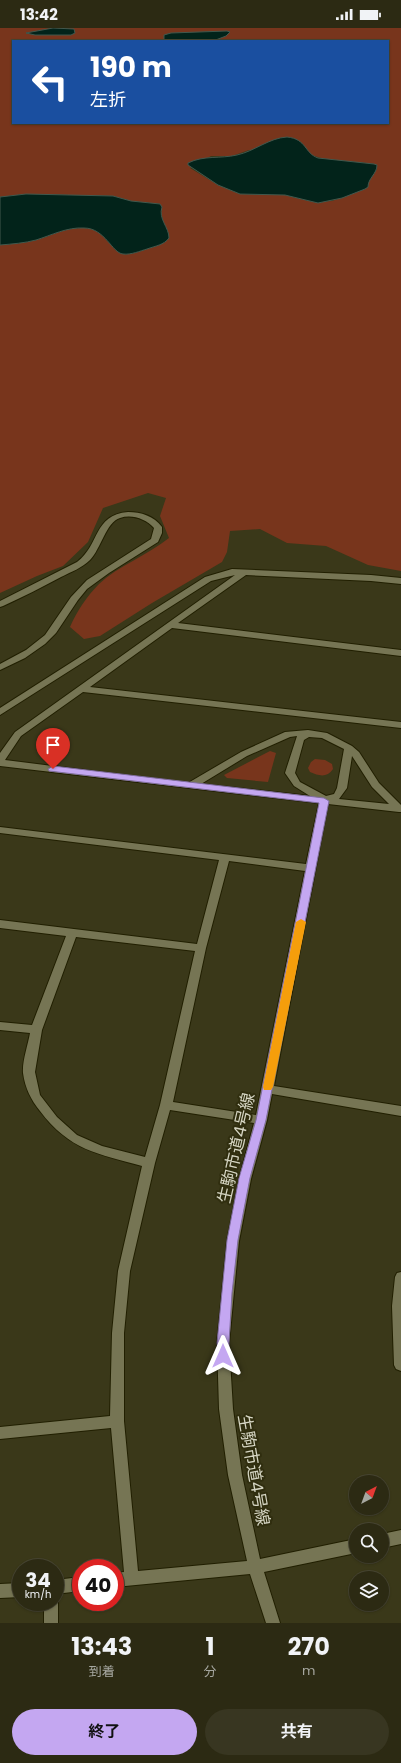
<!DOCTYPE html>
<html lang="ja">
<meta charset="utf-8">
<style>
:root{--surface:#2c2a13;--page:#383621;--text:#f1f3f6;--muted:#a6a7a0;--line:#484633;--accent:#c4a7f1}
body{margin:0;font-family:Poppins,"Noto Sans JP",sans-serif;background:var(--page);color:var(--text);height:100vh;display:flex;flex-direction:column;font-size:15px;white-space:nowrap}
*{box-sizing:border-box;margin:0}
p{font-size:13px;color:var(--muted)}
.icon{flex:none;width:22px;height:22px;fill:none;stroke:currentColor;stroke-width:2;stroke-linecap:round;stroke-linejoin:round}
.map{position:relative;height:1595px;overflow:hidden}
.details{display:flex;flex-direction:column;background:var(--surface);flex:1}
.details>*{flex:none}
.top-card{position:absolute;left:12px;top:12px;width:377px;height:84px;border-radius:0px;box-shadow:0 1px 3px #0004,0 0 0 1px var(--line);background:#1a4fa0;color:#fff;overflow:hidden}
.needle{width:26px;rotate:41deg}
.fabs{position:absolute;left:349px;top:1447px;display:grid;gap:8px}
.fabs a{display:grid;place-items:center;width:40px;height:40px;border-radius:50%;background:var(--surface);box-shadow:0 1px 3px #0004,0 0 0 1px var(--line);font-size:20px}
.speed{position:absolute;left:12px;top:1531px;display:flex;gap:8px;font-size:20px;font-weight:700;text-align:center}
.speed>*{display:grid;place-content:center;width:52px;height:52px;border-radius:50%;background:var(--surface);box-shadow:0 1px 3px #0004,0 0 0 1px var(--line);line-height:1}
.speed small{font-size:10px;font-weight:400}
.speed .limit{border:6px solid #d22;background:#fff;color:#111}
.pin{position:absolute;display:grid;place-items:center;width:34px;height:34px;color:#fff;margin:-41px -17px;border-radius:50% 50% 50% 0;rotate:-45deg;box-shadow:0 0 4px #0007}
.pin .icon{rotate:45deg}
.me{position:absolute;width:44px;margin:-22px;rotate:0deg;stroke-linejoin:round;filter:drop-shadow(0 0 3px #0008)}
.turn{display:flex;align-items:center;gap:14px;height:84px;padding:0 12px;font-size:18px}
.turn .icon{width:52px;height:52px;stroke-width:2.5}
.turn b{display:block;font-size:28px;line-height:34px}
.eta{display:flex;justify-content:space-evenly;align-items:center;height:68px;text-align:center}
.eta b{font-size:24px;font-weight:700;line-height:28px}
.cta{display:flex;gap:8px;margin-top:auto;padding:8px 12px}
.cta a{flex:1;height:46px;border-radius:24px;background:var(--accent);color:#111;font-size:16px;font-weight:700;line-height:46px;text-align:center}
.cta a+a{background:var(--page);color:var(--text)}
.status{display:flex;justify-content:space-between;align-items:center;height:28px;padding:0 20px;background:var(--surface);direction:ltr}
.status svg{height:11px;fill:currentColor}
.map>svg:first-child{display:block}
</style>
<div class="status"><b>13:42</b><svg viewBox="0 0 49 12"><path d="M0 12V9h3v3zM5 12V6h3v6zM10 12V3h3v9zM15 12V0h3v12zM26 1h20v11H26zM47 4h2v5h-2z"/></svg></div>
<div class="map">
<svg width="401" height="1595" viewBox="0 0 401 1595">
<rect width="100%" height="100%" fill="#3a3819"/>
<path fill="#78351c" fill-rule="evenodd" d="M0,0H401V543L368,537L326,518L287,515L260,501L230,503L227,524L222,534L152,575L100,608L84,611L70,599C77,583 87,568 99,556C118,538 148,527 169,510L160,488L166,470L148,465L103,480L88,514L63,538L37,548L0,565V217C12,216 25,215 36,212C52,207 67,199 84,200C105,200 112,225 123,226C131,227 140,223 147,221C155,218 164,217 169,210V206L163,194L160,176L131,173L113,168L26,166L0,169ZM13,13H388V95H13ZM249,122L311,127L328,132L367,135L377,141L368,153V158L365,161L332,173L314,174L285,167L240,166L218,157L190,140L211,128H232Z
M270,723L276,725L268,754L227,750L224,747Z
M315,731L325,732L332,736L333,741C327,750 319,748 310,744L308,740L311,734Z"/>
<path fill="#02231a" stroke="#41584d" d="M53,0L74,1L75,5L71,7H35L26,5Z
M227,3L230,4L226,8L213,13H164V7L171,5Z
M287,109C307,111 304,125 318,130L374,136L377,137C377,146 368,150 368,159L365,161L342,170L318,175L285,167L240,166L218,157L188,137V135C204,127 220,131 237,127C255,123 269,110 287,109Z
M26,166L113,168L131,173L160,176L162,179C158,191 169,199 169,210C164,217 155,218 147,221C140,223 131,227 123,226C112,225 105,200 84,200C67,199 52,207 36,212C25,215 12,216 0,217V169Z"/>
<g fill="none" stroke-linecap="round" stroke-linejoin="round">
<defs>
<path id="minor" d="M128,484C141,484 154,488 162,499V505L158,514L109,545L87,561L78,572L56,605L45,616L25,630L0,642V636L26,622L45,607L71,569L87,552L151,511L154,500C146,491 132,486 120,490C106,494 101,521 90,532C82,540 71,544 61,549C42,559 23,569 3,578L0,579V573L77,534C100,517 93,487 128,484Z
M232,541L371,547L401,550V556L371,553L246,547L178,595L401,622V628L172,600L90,659L401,694V700L83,664L21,708L5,732L188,755L241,724L285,704L308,702L327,705L352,718L359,724L379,755L401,777V784H399L328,776L274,1058L401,1078V1088L272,1066L267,1092L251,1151L239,1213L229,1315L233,1381L242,1447L260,1531L356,1511V1525L264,1544L280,1595H266L250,1546L115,1559V1545L124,1544L111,1400L0,1411V1399L110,1388L112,1305L118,1243L142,1138C98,1126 69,1122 40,1083C31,1072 25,1060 23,1045C22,1033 28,1017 30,1005L0,1002V994L32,997L66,908L0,900V892L197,916L219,832L0,805V799L306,836L319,775L0,738V725L15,704L235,547L211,553L0,687V680L205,549ZM297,708L285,745L294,758L310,768L201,756L247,728L290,709ZM309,709L322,710L344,721L337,760L334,766L326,768L300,754L295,745L304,712ZM352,728L372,759L389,776L339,771L347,760ZM229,833L305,843L256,1087L173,1074L206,920ZM76,909L195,923L160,1077L145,1129L102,1118L77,1107L57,1089L40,1067L35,1044L42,1002ZM170,1082L254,1095L239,1151L227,1213L217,1315L219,1381L228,1447L247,1533L138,1543L124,1393V1305L130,1243L155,1135Z
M401,1244V1343L396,1341L394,1337L392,1278L395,1249L397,1245Z
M401,1502V1516L382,1520V1506Z
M81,1549V1563L55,1566V1552Z
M21,1555V1569L0,1570V1556Z
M55,1569L58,1574V1595H44V1574H55Z"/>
</defs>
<use href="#minor" stroke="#211f01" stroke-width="2"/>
<use href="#minor" fill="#767554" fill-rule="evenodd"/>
</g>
<path fill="#c4a7f1" stroke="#7f6d9d" d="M53,738L324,770L329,773L266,1092L250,1150L238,1212L232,1265L229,1315V1328L228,1332L223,1333L219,1332L217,1315L227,1212L239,1150L256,1092L319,775L49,743L48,741Z"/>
<path fill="#f59e0b" d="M301,891L306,894L273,1059L271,1062H264L263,1059L296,894Z"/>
<g text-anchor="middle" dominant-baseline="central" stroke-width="4" stroke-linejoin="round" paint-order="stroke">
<g font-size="17" fill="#d5d5c3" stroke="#302e0f">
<text transform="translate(236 1120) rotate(-77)">生駒市道4号線</text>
<text transform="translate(254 1442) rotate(80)">生駒市道4号線</text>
</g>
</g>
</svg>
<div class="fabs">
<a><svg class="needle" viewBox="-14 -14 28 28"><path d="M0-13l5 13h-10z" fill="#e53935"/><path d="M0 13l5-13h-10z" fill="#a6a7a0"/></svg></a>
<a><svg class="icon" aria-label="search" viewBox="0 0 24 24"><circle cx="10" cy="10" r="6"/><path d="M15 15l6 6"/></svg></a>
<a><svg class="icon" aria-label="layers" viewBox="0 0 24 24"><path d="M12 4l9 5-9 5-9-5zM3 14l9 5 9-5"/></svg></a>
</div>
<div class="speed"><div>34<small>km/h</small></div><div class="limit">40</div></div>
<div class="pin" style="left:53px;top:741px;background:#d93025"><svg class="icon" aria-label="arrive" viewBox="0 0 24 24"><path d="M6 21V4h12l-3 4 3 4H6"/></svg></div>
<svg class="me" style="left:223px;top:1328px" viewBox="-20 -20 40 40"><path d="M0-17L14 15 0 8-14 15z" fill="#c4a7f1" stroke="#fff" stroke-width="4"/></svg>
<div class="top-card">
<div class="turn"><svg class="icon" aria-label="left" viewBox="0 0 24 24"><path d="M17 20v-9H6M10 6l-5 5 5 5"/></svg><div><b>190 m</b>左折</div></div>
</div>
</div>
<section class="details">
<div class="eta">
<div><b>13:43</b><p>到着</p></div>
<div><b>1</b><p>分</p></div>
<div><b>270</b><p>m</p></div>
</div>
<div class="cta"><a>終了</a><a>共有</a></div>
</section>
